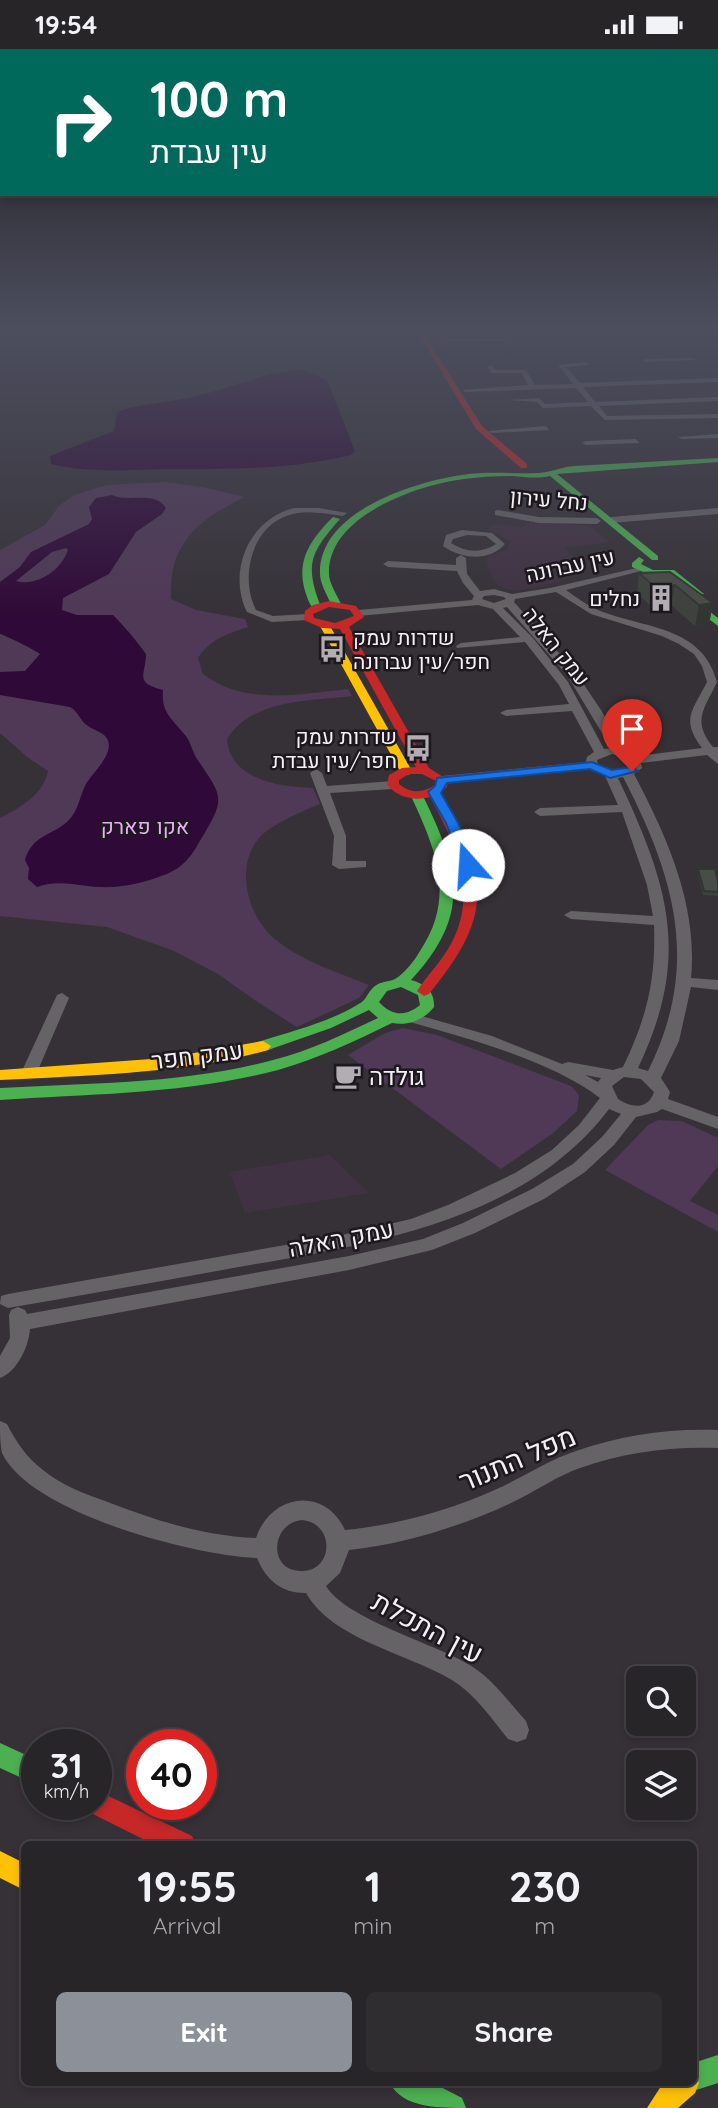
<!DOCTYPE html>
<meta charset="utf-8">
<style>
:root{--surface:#282529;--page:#302d31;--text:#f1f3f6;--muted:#a5a5a8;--line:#444246;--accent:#8c9099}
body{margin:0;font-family:Quicksand,Heebo,sans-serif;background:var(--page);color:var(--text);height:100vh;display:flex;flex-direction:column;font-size:26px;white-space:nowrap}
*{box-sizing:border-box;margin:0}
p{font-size:23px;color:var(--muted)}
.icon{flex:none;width:38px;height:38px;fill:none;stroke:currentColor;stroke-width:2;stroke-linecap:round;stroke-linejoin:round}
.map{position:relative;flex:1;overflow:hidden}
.panel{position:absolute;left:21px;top:1792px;width:676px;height:245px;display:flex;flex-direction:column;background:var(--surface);border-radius:10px;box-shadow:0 4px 10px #0003,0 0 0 2px var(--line)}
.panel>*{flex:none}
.banner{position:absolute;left:0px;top:0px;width:719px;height:147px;box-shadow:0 4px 10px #0003,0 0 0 2px var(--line);background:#00695c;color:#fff;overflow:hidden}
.buttons{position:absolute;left:626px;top:1617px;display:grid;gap:14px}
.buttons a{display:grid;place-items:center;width:70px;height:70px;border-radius:10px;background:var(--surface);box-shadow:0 4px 10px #0003,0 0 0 2px var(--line);font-size:35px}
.speed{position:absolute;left:21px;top:1680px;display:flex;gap:14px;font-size:35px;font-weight:700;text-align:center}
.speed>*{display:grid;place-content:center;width:91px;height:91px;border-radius:50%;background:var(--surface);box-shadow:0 4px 10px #0003,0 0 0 2px var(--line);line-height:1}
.speed small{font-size:18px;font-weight:400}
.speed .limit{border:10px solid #d22;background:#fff;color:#111}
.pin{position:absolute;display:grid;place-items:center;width:60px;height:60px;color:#fff;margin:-72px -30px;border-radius:50% 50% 50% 0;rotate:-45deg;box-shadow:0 0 7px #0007}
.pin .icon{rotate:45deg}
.me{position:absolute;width:77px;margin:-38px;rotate:341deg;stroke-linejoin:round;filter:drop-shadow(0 0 5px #0008)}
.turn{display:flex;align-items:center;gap:24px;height:147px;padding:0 35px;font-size:32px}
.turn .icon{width:91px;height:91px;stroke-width:2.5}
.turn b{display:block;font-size:49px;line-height:60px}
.eta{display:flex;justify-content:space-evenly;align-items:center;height:119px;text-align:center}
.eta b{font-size:42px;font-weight:700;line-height:49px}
.cta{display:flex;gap:14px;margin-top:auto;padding:14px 35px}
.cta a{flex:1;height:80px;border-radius:10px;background:var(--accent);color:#fff;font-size:28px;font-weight:700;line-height:80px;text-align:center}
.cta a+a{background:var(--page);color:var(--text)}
.status{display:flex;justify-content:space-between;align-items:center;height:49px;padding:0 35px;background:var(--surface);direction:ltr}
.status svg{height:19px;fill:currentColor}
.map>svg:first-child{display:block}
</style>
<div class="status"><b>19:54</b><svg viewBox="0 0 49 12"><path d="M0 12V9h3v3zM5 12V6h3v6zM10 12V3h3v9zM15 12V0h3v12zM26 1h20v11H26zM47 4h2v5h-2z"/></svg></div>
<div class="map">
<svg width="718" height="2059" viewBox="0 0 718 2059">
<rect width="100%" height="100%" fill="#363137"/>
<path fill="#403242" d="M530,473L584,476L594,480L609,493L565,499L579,512L541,516L561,533L516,542L502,539L494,533L486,514L489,507L507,500L510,492L487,481L493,475L522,478Z
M330,1106L369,1144L245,1164L230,1123Z"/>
<path fill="#503857" d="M164,433L202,438L245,448C199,470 168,494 171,550L196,561L245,570L248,578C227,585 210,590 198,609L203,625C245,657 299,645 348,640L352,647C310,652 252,650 227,690C230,731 280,738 313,739L320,755C304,761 269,777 259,789C234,819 248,868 276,891C302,912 339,924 369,936L359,949L297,978L259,954L218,925L174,902L107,878L0,867V769C21,758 43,746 48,722L27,708L0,684V501L45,476L59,457L74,446L107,436Z
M403,979L437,986L571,1037L579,1046L577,1062L552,1085L501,1120L348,1006L385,984Z
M658,1071L682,1072L718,1089V1117L690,1152L718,1166V1183L605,1121L648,1076Z"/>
<path fill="#2f0937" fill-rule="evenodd" d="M303,321L327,331L355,402L351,406C289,421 227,420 164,420C126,421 88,424 51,415L50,407L114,382L117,363C143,353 171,354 197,347C233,338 266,322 303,321Z
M112,446C128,454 155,441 166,459L162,465L136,483L109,525L63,549L62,561L77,566H113C125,578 136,591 146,605C146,626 133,633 163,641C161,664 172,669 185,686C191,693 192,702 197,710C223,748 226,749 201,790C191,808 183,819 164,826C144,834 121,839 100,838C78,837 58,830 37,838L28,830L29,819L25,811C32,787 50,787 67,773C79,762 79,748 86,735C93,723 117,703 106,688C102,683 94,681 88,677C80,672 79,663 70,658L0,646V623L25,622L40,605C37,602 5,586 0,585V533L20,518L31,503L89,475L92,470L89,458L96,449ZM66,499L68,501C62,520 38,538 16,532L52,503Z"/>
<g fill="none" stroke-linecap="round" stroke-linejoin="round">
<path fill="#666366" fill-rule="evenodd" d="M507,289L505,292H443L446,290Z
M645,310L693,309L696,311L643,313Z
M587,313L589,316L566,318L580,334L718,329V333L583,338L595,353L718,348V352L599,357L607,367L718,365V369L605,371L591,357L543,359L537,353L507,351L539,349L545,355L588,353L576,339L465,343L462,341L528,336L522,324H491L488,318L491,316L496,321H526L535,336L573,335L558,316Z
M546,377L549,381L492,384L488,382Z
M718,385V389L682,390L678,388Z
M636,390L639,394L586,396L582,394L586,392Z
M294,459H319L347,464L343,467C327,465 309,461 293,465C252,474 239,528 256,561L273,567L308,565L313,568L308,571L272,573L247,563C227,522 249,470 294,459Z
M718,459V465L611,474L607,471L611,468Z
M498,461L539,468L597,469L601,472L597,475L539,474L495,466V462Z
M462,481L492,484L505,495C489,513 461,510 443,497L446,486ZM467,486L486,487L496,495C482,505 465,503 451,494L453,490Z
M461,506L466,509L467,525L480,542L494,540L512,545L550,539L641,518V522L566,541C576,548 586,556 598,561C644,580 702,576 717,633C705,659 691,671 713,698H718V715L707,706L641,714L642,719L634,725C667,788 698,856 691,929L718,931V941L691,938L679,992L661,1029L670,1043L668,1050L718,1068V1080L662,1060L657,1063L636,1068L614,1096L585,1123L544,1150L475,1184L432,1201L349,1221L30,1280C29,1297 17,1323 0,1329V1307L10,1289L9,1266L11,1261L18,1258L25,1261L27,1265L349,1207L423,1190L463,1174L532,1140L573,1115L602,1088L621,1065L609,1060C523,1174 365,1196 233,1219C158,1233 83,1246 8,1259L0,1255L1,1247L8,1245L342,1186L411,1170L448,1156L515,1124L552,1101L579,1076L600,1049C550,1011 466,989 406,972L404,969L406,966L411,964L492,987L562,1015L568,1013L613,1021L623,1018C647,968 656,931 654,876L571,870L564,866L571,862L653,867L647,836L622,763L540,767L534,763L540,759L618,756L605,727L590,720L442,735L436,731L442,727L586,713L587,708L594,703L572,662L506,667L500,664L506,661L569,655L559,636L525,593L457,599L456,597L461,594L520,588L493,560L478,556L358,567L353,564L358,561L472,551L474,547L463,534L457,522L388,518L383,515L388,512L456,516V509ZM556,543L591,565L662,587L679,595L694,605L702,617L707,633C693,661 680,670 702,699L637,707L624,701L601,661L574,621L514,553L515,550ZM494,546L504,548L506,550L494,554L482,550L484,547ZM507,558L567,626L611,699L604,700L568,633L533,589L503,559ZM612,705L623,708L629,712L630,718L614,722L598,715L597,711ZM623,728C675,828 701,916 648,1022L638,1019C692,906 668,835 618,729ZM585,1026L601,1029L598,1033ZM624,1028L641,1030L654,1043C648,1061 632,1059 618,1050L612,1037Z
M316,720L322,724L327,737L393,732L399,736L393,740L330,744L346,787V812H366V818L339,820L332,816L334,787L310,724Z
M62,944L69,949L35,1028H23L21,1024L57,946Z
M0,1372L7,1375C16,1393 27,1409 43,1421C61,1436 83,1444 105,1452C154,1471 203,1487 256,1489C271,1444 325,1437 345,1481C398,1476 451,1461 499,1439C525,1427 549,1411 576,1402C622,1386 670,1379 718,1381V1399C672,1397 624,1403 580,1419C557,1427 536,1442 513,1453C462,1477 405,1495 349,1501L340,1524L326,1537C346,1570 433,1594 468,1615C491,1628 508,1652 526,1672L529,1681L526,1690L517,1693L508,1690C491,1669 475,1645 452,1631C407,1604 333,1591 306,1544C281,1544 266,1531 257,1509C195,1507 30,1464 2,1404C0,1395 0,1382 0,1372ZM302,1471C336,1474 334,1525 299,1522C267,1520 272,1473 302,1471Z"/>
<path fill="#4caf50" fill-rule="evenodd" d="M718,409V413L557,425L658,507V511H652L550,427C537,430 525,428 512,427C496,427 479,428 464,430C417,436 327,467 329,525C329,534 337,546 341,555L339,557L331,555C327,546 320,534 320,525C318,463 413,433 462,426C487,422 512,425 537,424C549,424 561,418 574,417C622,414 670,412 718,409Z
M333,468L340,470C311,503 304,515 321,558L316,561C309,557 308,550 305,542C296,511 311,490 333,468Z
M639,508L644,511L641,515L653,521H674L704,545L696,547L669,526L652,527L632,518V514Z
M684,547H690L718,569V577L684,551Z
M417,743L423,747C459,821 472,865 411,931C425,935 435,942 434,958C424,971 408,977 392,974C355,992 317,1010 278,1021C187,1045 93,1045 0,1051V1039C91,1034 184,1035 273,1011C309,1002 344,985 378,969L369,961L331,979L268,1001L263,1002L255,997L258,993C292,982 331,973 362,953C367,949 369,941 375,937C381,932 389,933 395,930C404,925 415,911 420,902C456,848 436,801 411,747ZM401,938L418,946L420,956C405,968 392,967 379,953L387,942Z
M0,1694L37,1711V1736L0,1719Z
M718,2006V2034L693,2042L683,2038L681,2034H693V2014Z
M390,2034H433L462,2049L466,2059C440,2059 402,2059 390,2034Z"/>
<path fill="#ffc107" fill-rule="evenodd" d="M325,574L330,577L412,722L410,725L406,726L400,722L320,577Z
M263,992L271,997L268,1001C181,1025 90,1026 0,1031V1021L165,1009Z
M0,1802L24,1814V1841L0,1829Z
M693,2023L699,2034L695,2044L678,2059H647L663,2034H693Z"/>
<path fill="#c62828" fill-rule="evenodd" d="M419,282H425L429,291L427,293L431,296L482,377L527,415V419H521L476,380L426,297L419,294L423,291Z
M329,552L356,557L364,568L349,578L429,719L448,731L447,738L440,744C489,830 494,866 429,945L424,947L417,942C428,925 443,911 452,893C478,843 455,793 430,748C414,752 399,749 387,736L389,726L402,719L416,718L340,580L322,579L304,571L305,562L313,556ZM329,558L350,561L354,567L335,574L314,569L313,565ZM409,725H422L436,732L435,736C422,744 411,745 399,735V731Z
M96,1741L192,1787L196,1796H155L87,1762L84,1755H96Z"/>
</g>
<path fill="#3e423d" d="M670,523L713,554L709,575L695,577L671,556L653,559L637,544L639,524Z
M698,820L718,833V847L703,846L698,824Z"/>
<path fill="#323632" d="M675,536L671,556L653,559L656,539Z
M713,554L709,575L695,577L699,556Z"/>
<path fill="#484d47" stroke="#323632" stroke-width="2" d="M670,523L713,554L699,556L675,536L656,539L639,524Z
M698,820H715L718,833V843L704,842Z"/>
<linearGradient id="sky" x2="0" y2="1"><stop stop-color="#1e1b1e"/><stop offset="0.49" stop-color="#4c4e5e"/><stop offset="1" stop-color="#4c4e5e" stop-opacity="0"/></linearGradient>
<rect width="718" height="570" fill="url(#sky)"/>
<path fill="#1a73e8" stroke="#114b97" stroke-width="2" d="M592,713L612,721L632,718L638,722L610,729L590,720L447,734L441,744C454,767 469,789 474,816L468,820L463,818L446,774L428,743L435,737L437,729Z"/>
<defs>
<symbol id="building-bare" viewBox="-9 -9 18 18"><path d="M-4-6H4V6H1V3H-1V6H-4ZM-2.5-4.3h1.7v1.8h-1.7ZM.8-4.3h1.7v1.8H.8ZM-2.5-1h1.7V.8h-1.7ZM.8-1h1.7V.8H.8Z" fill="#b2acb3" stroke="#1c181e" stroke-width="2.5" paint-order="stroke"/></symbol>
<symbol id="bus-bare" viewBox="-9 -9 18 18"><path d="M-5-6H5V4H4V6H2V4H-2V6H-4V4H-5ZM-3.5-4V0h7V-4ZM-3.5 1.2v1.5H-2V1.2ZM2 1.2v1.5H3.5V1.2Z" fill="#b2acb3" stroke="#1c181e" stroke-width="2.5" paint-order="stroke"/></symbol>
<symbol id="cafe-bare" viewBox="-9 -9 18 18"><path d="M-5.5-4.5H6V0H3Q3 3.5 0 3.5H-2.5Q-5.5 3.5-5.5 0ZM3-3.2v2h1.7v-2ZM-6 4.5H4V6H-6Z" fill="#b2acb3" stroke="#1c181e" stroke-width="2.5" paint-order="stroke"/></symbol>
</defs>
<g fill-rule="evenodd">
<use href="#building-bare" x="642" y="530" width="38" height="38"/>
<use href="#bus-bare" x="313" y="581" width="38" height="38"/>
<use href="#bus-bare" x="399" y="680" width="38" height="38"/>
<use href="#cafe-bare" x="329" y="1008" width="38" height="38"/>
</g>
<g text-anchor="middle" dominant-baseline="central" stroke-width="5" stroke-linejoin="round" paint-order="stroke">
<g font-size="21" fill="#f4eef6" stroke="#1c181e">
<text transform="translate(549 450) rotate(5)">נחל עירון</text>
<text transform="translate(570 516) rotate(-12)">עין עברונה</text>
<text transform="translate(557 597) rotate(52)">עמק האלה</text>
</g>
<g font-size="21" fill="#f4eef6" stroke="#1c181e" text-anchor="end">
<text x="640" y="549">נחלים</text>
<text x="353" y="588" text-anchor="start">שדרות עמק<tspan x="353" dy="24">חפר/עין עברונה</tspan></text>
<text x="397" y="687">שדרות עמק<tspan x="397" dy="24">חפר/עין עבדת</tspan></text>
</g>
<g font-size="21" fill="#e9abfa" stroke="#1c181e">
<text x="145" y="777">אקו פארק</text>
</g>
<g font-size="24" fill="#f4eef6" stroke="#1c181e">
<text transform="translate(197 1006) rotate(-7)">עמק חפר</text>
<text transform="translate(341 1189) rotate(-11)">עמק האלה</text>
</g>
<g font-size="24" fill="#f4eef6" stroke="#1c181e" text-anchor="start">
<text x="369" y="1027">גולדה</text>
</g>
<g font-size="28" fill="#f4eef6" stroke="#1c181e">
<text transform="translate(517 1409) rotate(-23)">מפל התנור</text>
<text transform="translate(428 1578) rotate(28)">עין התכלת</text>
</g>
</g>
</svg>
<div class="buttons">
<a><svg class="icon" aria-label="search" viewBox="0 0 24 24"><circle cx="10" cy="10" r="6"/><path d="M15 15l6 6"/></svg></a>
<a><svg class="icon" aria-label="layers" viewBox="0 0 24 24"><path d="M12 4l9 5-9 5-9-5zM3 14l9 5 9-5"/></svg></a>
</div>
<div class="speed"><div>31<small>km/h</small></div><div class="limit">40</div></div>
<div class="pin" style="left:632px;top:722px;background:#d93025"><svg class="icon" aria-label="arrive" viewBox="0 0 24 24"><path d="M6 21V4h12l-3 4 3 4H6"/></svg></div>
<svg class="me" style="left:468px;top:816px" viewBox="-20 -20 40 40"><circle r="19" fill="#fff"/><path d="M0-13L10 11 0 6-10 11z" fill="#1a73e8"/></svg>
<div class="banner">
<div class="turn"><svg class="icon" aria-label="right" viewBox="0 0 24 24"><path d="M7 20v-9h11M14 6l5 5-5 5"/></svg><div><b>100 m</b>עין עבדת</div></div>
</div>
<section class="panel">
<div class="eta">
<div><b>19:55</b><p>Arrival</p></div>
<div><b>1</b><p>min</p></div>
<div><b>230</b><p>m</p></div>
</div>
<div class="cta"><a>Exit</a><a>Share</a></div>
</section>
</div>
